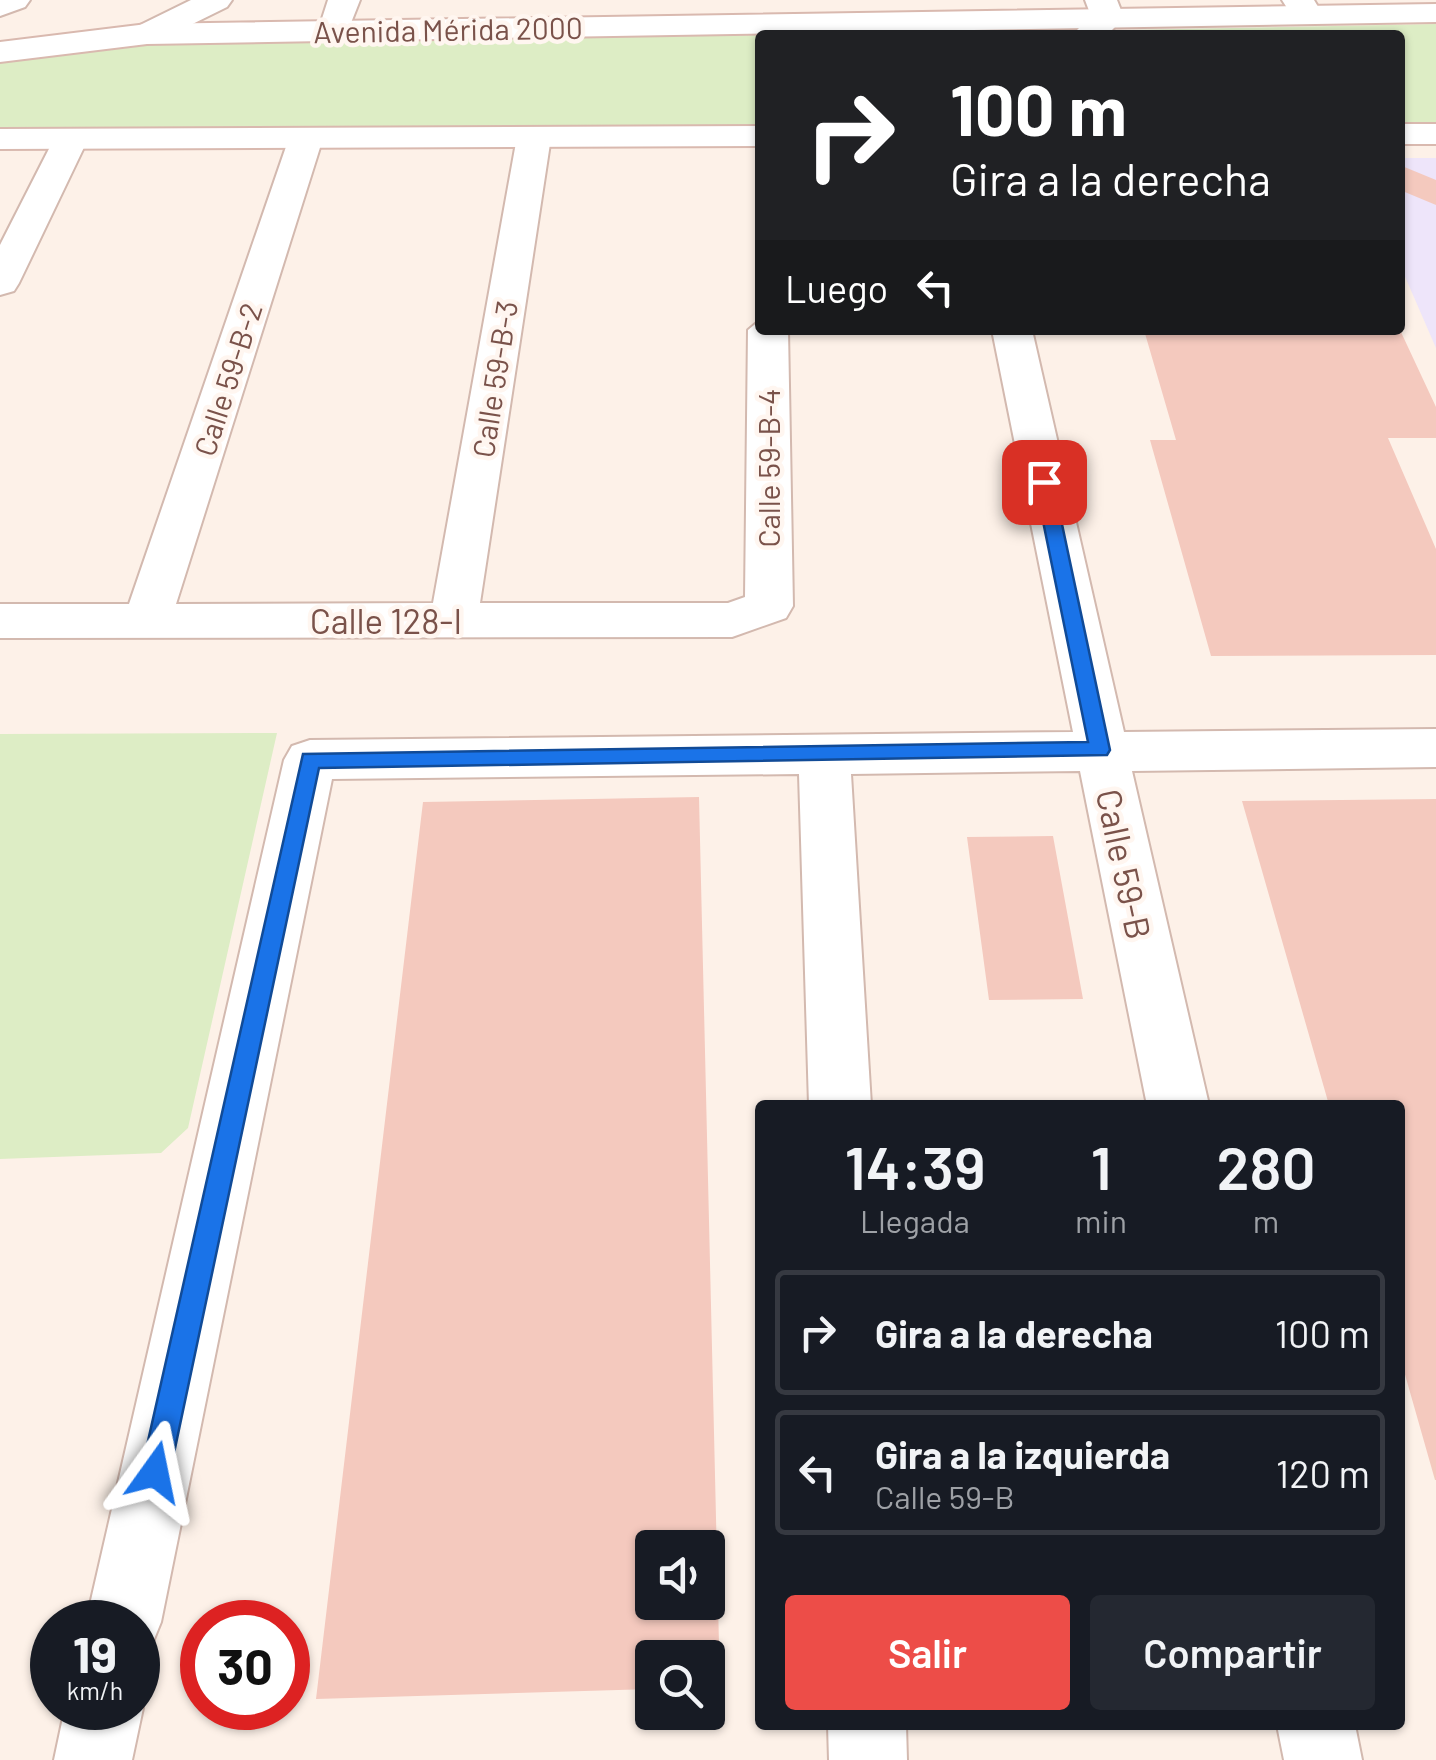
<!DOCTYPE html>
<html lang="es">
<meta charset="utf-8">
<style>
:root{--surface:#171b24;--page:#242831;--text:#f1f3f6;--muted:#9ea1a6;--line:#363941;--accent:#ed4d48}
body{margin:0;font-family:Barlow,sans-serif;background:var(--page);color:var(--text);height:100vh;display:flex;flex-direction:column;font-size:38px;white-space:nowrap}
*{box-sizing:border-box;margin:0}
p{font-size:32px;color:var(--muted)}
.icon{flex:none;width:55px;height:55px;fill:none;stroke:currentColor;stroke-width:2;stroke-linecap:round;stroke-linejoin:round}
.map{position:relative;flex:1;overflow:hidden}
.details{position:absolute;left:755px;top:1100px;width:650px;height:630px;display:flex;flex-direction:column;background:var(--surface);border-radius:10px;box-shadow:0 2px 8px #0004}
.details>*{flex:none}
.banner{position:absolute;left:755px;top:30px;width:650px;height:305px;border-radius:10px;box-shadow:0 2px 8px #0004;background:#202124;color:#fff;overflow:hidden}
.tools{position:absolute;left:635px;top:1530px;display:grid;gap:20px}
.tools a{display:grid;place-items:center;width:90px;height:90px;border-radius:10px;background:var(--surface);box-shadow:0 2px 8px #0004;font-size:50px}
.speed{position:absolute;left:30px;top:1600px;display:flex;gap:20px;font-size:50px;font-weight:700;text-align:center}
.speed>*{display:grid;place-content:center;width:130px;height:130px;border-radius:50%;background:var(--surface);box-shadow:0 2px 8px #0004;line-height:1}
.speed small{font-size:25px;font-weight:400}
.speed .limit{border:15px solid #d22;background:#fff;color:#111}
.pin{position:absolute;display:grid;place-items:center;width:85px;height:85px;color:#fff;margin:-42px;border-radius:20px;box-shadow:0 5px 15px #0006}
.me{position:absolute;width:110px;margin:-55px;rotate:12deg;stroke-linejoin:round;filter:drop-shadow(0 0 8px #0008)}
.turn{display:flex;align-items:center;gap:35px;height:210px;padding:0 30px;font-size:45px}
.turn .icon{width:130px;height:130px;stroke-width:2.5}
.turn b{display:block;font-size:70px;line-height:85px}
.then{display:flex;align-items:center;height:95px;padding:0 30px;background:#0003;gap:20px;font-size:38px}
.eta{display:flex;justify-content:space-evenly;align-items:center;height:170px;text-align:center}
.eta b{font-size:60px;font-weight:600;line-height:70px}
.cta{display:flex;gap:20px;margin-top:auto;padding:20px 30px}
.cta a{flex:1;height:115px;border-radius:10px;background:var(--accent);color:#fff;font-size:40px;font-weight:600;line-height:115px;text-align:center}
.cta a+a{background:var(--page);color:var(--text)}
ul{padding:0;list-style:none}
li{display:flex;align-items:center;gap:30px;height:125px;margin:0 20px 15px;padding:0 10px;border:5px solid var(--line);border-radius:10px}
li div{flex:1}
li b{display:block;font-size:38px}
li em{font-style:normal}
.map>svg:first-child{display:block}
</style>
<div class="map">
<svg width="1436" height="1760" viewBox="0 0 1436 1760">
<rect width="100%" height="100%" fill="#fdf1e8"/>
<path fill="#eee5fa" d="M1400,158H1436V348L1400,265Z"/>
<path fill="#ddedc5" d="M1436,24V127H1400V35H1123L1129,30Z
M760,35V126L0,131V63L160,44Z
M277,733L188,1128L161,1153L0,1159V734Z"/>
<path fill="#f4c9be" fill-rule="evenodd" d="M1402,166L1436,180V205L1400,190Z
M1144,330H1400L1436,407V438H1388L1436,549V655L1211,656L1150,440H1176Z
M699,797L720,1687L708,1688V1658H652V1689L316,1699L423,802ZM652,1548H708V1602H652Z
M1436,799V1480H1435L1400,1357V1105H1329L1242,801Z
M1053,836L1083,999L989,1000L967,837Z"/>
<g fill="none" stroke-linecap="round" stroke-linejoin="round">
<defs>
<path id="street" d="M0,0H30L25,7L0,16Z
M191,0H232L227,7L158,41H136L131,34L136,27Z
M328,0H360L345,38H323L318,31Z
M1085,0H1117L1124,18L1107,35H1072L1091,16Z
M1282,0H1314L1323,15L1318,22H1296Z
M534,127L546,130L551,137L480,603H728L745,597L748,330L760,320V330H788L793,606L786,618L732,637L0,638V604H129L289,138L294,131L306,128L318,131L323,138L176,604L433,603L517,137L522,130Z
M71,129L83,132L88,139L19,283L14,291L0,295V245L54,139L59,132Z
M992,330H1032L1124,732L1436,729V767L1132,771L1209,1105H1147L1080,771L851,774L871,1105H809L799,774L332,779L161,1622L150,1649L138,1654V1622H86L284,760L292,746L310,740L1073,732Z
M138,1695L143,1708L132,1760H54L65,1708H138Z
M828,1725H906L907,1760H829Z
M1277,1725H1355L1362,1760H1284Z"/>
<path id="secondary" d="M1436,4V22L147,44L0,62V42L147,24Z
M1400,124H1436V144H1400Z
M760,126V146L0,149V129Z"/>
</defs>
<use href="#street" stroke="#d3b9af" stroke-width="4"/>
<use href="#secondary" stroke="#d9b9af" stroke-width="4"/>
<use href="#street" fill="#fff" fill-rule="evenodd"/>
<use href="#secondary" fill="#fff" fill-rule="evenodd"/>
</g>
<path fill="#1a73e8" stroke="#114b97" stroke-width="2.5" d="M1044,477L1053,482L1110,750L1107,755L319,768L170,1472L166,1483L155,1487L145,1483L141,1472L303,754L1088,742L1035,482Z"/>
<g text-anchor="middle" dominant-baseline="central" stroke-width="9" stroke-linejoin="round" paint-order="stroke">
<g font-size="30" fill="#7a524a" stroke="#fff6f0">
<text transform="translate(448 29) rotate(-1)">Avenida Mérida 2000</text>
<text transform="translate(227 379) rotate(-72)">Calle 59-B-2</text>
<text transform="translate(494 379) rotate(-81)">Calle 59-B-3</text>
<text transform="translate(768 468) rotate(-90)">Calle 59-B-4</text>
</g>
<g font-size="35" fill="#7a524a" stroke="#fff6f0">
<text x="386" y="620">Calle 128-I</text>
<text transform="translate(1125 864) rotate(78)">Calle 59-B</text>
</g>
</g>
</svg>
<div class="tools">
<a><svg class="icon" aria-label="sound" viewBox="0 0 24 24"><path d="M4 9h4l5-4v14l-5-4H4zM17 9q2 3 0 6"/></svg></a>
<a><svg class="icon" aria-label="search" viewBox="0 0 24 24"><circle cx="10" cy="10" r="6"/><path d="M15 15l6 6"/></svg></a>
</div>
<div class="speed"><div>19<small>km/h</small></div><div class="limit">30</div></div>
<div class="pin" style="left:1044px;top:482px;background:#d93025"><svg class="icon" aria-label="arrive" viewBox="0 0 24 24"><path d="M6 21V4h12l-3 4 3 4H6"/></svg></div>
<svg class="me" style="left:155px;top:1472px" viewBox="-20 -20 40 40"><path d="M0-17L14 15 0 8-14 15z" fill="#1a73e8" stroke="#fff" stroke-width="4"/></svg>
<div class="banner">
<div class="turn"><svg class="icon" aria-label="right" viewBox="0 0 24 24"><path d="M7 20v-9h11M14 6l5 5-5 5"/></svg><div><b>100 m</b>Gira a la derecha</div></div>
<div class="then">Luego<svg class="icon" aria-label="left" viewBox="0 0 24 24"><path d="M17 20v-9H6M10 6l-5 5 5 5"/></svg></div>
</div>
<section class="details">
<div class="eta">
<div><b>14:39</b><p>Llegada</p></div>
<div><b>1</b><p>min</p></div>
<div><b>280</b><p>m</p></div>
</div>
<ul>
<li><svg class="icon" aria-label="right" viewBox="0 0 24 24"><path d="M7 20v-9h11M14 6l5 5-5 5"/></svg><div><b>Gira a la derecha</b></div><em>100 m</em></li>
<li><svg class="icon" aria-label="left" viewBox="0 0 24 24"><path d="M17 20v-9H6M10 6l-5 5 5 5"/></svg><div><b>Gira a la izquierda</b><p>Calle 59-B</p></div><em>120 m</em></li>
</ul>
<div class="cta"><a>Salir</a><a>Compartir</a></div>
</section>
</div>
